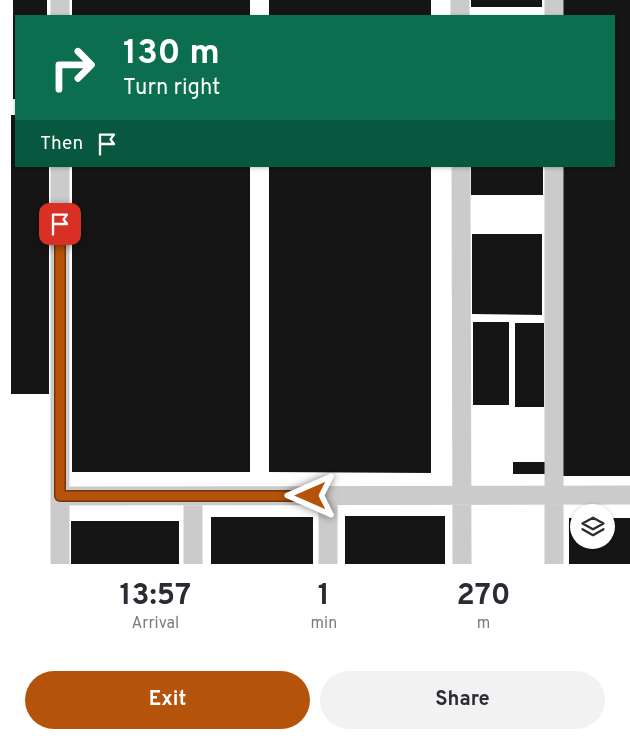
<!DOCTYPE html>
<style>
:root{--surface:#fff;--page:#f2f2f3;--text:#2b2b33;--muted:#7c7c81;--accent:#b45309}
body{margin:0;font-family:Overpass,sans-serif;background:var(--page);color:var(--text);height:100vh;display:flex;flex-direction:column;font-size:19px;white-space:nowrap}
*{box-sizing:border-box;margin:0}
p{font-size:16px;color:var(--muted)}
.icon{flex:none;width:28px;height:28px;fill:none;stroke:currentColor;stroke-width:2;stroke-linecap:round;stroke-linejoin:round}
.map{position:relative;height:564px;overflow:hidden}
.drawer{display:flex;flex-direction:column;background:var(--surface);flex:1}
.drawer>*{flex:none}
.hud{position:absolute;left:15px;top:15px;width:600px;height:152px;border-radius:0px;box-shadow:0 1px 4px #0004;background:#0b6e4f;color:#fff;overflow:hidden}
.fabs{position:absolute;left:570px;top:504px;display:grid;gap:10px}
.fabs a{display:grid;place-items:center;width:45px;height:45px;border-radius:50%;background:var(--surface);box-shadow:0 1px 4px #0004;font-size:25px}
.pin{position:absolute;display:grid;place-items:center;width:42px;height:42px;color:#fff;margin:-21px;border-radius:10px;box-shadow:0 2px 8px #0006}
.me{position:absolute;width:55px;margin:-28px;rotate:270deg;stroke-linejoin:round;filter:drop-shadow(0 0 4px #0008)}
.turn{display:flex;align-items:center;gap:18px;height:105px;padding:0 25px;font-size:22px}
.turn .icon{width:65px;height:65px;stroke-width:2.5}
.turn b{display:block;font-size:35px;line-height:42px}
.then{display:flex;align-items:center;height:48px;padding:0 25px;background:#0003;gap:10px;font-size:19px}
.eta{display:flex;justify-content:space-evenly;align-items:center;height:85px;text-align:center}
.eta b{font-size:30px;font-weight:700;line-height:35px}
.button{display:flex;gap:10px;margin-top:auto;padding:10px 25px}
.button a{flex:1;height:58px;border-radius:30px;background:var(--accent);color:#fff;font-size:20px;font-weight:700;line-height:58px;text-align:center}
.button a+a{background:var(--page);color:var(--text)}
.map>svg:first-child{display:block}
</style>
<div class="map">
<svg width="630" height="564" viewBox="0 0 630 564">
<rect width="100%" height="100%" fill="#fff"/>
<path fill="#151515" d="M13,0H47V16H16V99H13Z
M72,0H250V16H72Z
M269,0H431V16H269Z
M471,0H542V7H471Z
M561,0H630V476H562L561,166H614V16H561Z
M11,115H16V166H49V394H11Z
M72,166H250V472H72Z
M269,166H431V473L269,472Z
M471,166H543V195H471Z
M472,234H542V315L472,314Z
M473,322H509V405H473Z
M515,323H544V407H515Z
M513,462H547L546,474H513Z
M345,516H445V564H345Z
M211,517H313V564H211Z
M569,518H579V540H606V518H630V564H569Z
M71,521H179V564H71Z"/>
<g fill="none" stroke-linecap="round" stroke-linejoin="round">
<path stroke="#cbcbcb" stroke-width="19" d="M460,0V16
M60,16V0
M554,16V0
M461,166L462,564
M60,496L630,495
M193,496V564
M328,496V564
M60,564V166
M554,564V166"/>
</g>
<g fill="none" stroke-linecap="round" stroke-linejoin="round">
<defs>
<path id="route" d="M60,224V496H311"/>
</defs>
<use href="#route" stroke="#753606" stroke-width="12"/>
<use href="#route" stroke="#b45309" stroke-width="9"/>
</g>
</svg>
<div class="fabs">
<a><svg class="icon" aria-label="layers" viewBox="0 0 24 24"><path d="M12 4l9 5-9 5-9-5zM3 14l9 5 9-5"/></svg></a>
</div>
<div class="pin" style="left:60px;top:224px;background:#d93025"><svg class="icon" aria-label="arrive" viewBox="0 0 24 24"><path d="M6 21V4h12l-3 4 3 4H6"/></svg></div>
<svg class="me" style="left:311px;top:496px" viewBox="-20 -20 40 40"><path d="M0-17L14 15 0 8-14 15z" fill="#b45309" stroke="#fff" stroke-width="4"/></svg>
<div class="hud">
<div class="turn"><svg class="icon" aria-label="right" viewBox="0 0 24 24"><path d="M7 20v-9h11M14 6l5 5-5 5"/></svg><div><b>130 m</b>Turn right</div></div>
<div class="then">Then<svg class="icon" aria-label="arrive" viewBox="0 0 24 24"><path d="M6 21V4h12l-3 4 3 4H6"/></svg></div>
</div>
</div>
<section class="drawer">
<div class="eta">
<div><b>13:57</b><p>Arrival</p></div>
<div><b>1</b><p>min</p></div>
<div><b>270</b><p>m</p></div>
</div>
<div class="button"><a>Exit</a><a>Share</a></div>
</section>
